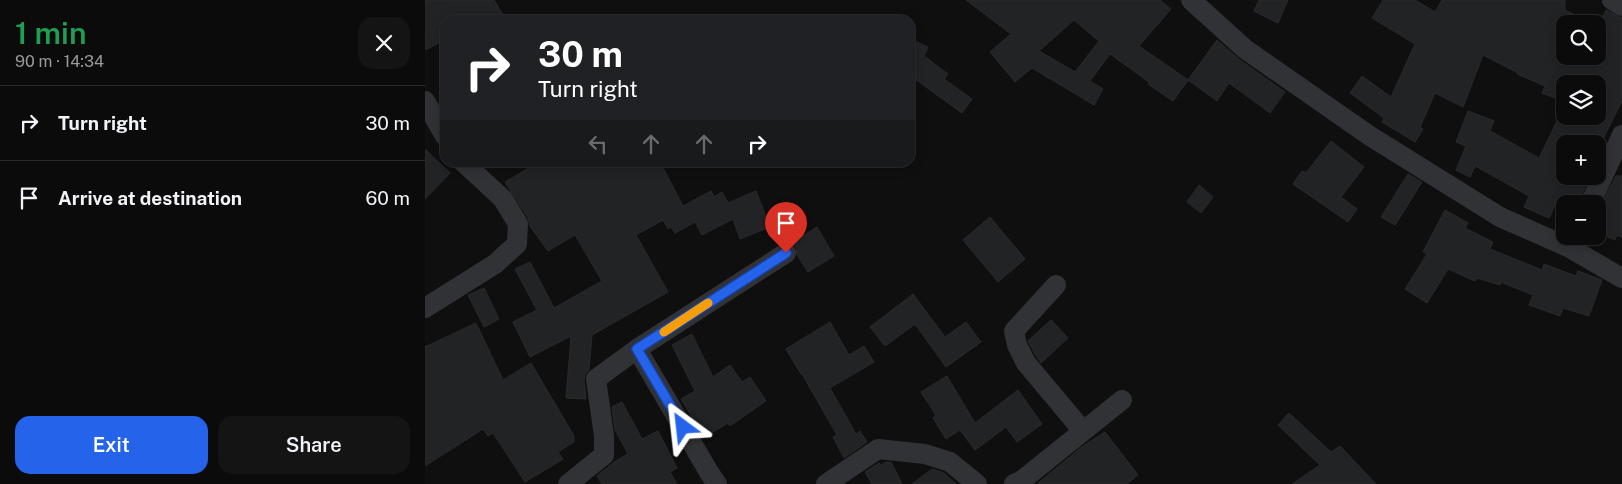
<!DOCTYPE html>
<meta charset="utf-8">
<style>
:root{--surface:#0b0b0c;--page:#141415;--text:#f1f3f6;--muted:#9a9b9d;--line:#2b2b2d;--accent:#2563eb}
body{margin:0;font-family:"Public Sans",sans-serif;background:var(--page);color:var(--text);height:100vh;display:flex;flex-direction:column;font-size:19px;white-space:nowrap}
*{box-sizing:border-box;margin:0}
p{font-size:16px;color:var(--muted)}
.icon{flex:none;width:28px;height:28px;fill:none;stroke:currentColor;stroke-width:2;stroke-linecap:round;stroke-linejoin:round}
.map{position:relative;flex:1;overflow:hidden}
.side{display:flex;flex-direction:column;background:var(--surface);width:425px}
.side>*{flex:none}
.hud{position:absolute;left:15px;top:15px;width:475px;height:152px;border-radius:15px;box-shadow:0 2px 12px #0003,0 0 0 1px var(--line);background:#202124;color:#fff;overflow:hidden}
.controls{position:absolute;left:1131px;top:15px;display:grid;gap:10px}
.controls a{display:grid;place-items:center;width:50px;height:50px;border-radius:10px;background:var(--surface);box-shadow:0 2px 12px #0003,0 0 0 1px var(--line);font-size:25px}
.pin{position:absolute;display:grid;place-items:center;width:42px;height:42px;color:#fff;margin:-51px -21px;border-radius:50% 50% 50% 0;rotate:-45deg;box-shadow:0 0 5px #0007}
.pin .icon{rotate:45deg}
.me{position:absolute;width:55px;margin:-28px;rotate:330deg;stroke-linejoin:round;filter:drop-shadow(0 0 4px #0008)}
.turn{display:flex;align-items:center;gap:18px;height:105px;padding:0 15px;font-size:22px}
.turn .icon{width:65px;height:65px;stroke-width:2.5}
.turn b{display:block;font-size:35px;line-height:42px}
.lanes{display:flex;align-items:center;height:48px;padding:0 15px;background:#0003;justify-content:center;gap:25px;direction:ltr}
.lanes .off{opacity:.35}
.round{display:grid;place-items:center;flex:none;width:52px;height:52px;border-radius:15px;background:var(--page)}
.summary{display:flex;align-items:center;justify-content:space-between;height:85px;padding:0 15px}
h1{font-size:30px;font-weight:600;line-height:38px;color:#1e9e55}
.primary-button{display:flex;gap:10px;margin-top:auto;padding:10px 15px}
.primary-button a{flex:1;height:58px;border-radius:15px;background:var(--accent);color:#fff;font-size:20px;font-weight:600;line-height:58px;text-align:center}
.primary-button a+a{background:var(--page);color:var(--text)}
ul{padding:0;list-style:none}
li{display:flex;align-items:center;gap:15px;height:75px;padding:0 15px;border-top:1px solid var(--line)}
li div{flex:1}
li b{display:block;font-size:19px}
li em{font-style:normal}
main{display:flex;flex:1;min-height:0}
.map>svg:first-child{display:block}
</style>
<main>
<section class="side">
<div class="summary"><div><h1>1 min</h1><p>90 m · 14:34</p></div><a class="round"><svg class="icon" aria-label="close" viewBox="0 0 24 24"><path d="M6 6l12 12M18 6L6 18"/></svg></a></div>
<ul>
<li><svg class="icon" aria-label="right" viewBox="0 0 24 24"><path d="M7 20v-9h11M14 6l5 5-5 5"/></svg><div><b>Turn right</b></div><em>30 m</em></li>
<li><svg class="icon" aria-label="arrive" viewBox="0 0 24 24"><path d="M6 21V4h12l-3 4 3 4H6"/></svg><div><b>Arrive at destination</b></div><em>60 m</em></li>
</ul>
<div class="primary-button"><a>Exit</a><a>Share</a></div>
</section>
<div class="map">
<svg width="1197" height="484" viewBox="0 0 1197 484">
<rect width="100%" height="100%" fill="#0f0f10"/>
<path fill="#222324" stroke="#292a2c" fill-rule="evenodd" d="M0,0H69L81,20H20V40L0,50Z
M541,0H735L746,9L714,46L763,80L748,101L723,84L724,82L685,54L665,81L678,89L669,105L607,68L590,82L565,52L586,34ZM649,20L674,41L650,72L614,51Z
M834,0H863L853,23L829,11Z
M958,0H990L1010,12L1017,0H1140V10L1168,24H1140V56H1172V29L1181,10L1197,18V101L1172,151V144H1140V176H1165L1153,204L1131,203L1124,218L1099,207L1104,196L1050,166L1045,177L1031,170L1041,146L1031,142L1043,111L1069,121L1065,131L1114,158L1140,105V116H1172V84H1140V102L1117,93L1120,86L1092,74L1093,73L1058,55L1038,107L1010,93L995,127L998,129L990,142L957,122L959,118L925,93L937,76L966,97L990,44L947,18Z
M485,39L503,47L499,56L523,74L519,79L547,99L537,113L490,79L485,89Z
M792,40L815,60L860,92L845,113L804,83L792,101L763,80Z
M906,141L939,167L916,197L932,209L923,222L868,184L877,171L881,173Z
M0,149L25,173L0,199Z
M114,162H235L258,206L286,191L289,197L297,192L303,203L331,191L345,227L315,239L308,219L277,235L270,222L250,233L246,227L243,229L238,220L211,235L243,292L167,335L164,370L160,374L159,380L161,399L141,398L146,336L105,357L88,322L112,310L90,269L105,262L129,308L177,281L150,235L123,251L105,226L103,218L80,182Z
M983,174L997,182L970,225L956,217Z
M1191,176H1197V237L1192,235L1190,240L1172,232V213Z
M774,185L788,197L776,213L762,202Z
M1020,210L1043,223L1040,228L1068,242L1065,249L1117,270L1119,264L1151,276L1153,271L1177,280L1164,316L1138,308L1135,316L1104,305L1108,295L1076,282L1075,285L1052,278L1050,281L1023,269L1002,303L980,289L1002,254L998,252Z
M565,217L600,259L573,282L538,240Z
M392,227L409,256L383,272L372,255L371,247L367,243Z
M59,288L74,319L59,327L43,295Z
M488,294L520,337L541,322L556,342L521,367L490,324L460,346L445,327Z
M626,320L643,338L616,363L611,356L603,341Z
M405,322L424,355L439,346L449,362L405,388L431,434L435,431L442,442L419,458L408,437L412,435L377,374H376L361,349Z
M51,323L78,380L106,363L149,436V442L133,452L138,459L100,482L68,433L63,436L58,429L0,466V347Z
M267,334L288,377L305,365L317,382L325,377L341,401L305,426L303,423L279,437L256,399L270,391L247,345Z
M522,376L550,423L593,390L617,424L592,442L581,427L550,450L535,430L521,439L508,418L511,415L496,392Z
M197,402L217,439L233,431L252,468L245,472L252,484H177L172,476L189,462L203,454L190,430L187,407Z
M864,413L906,452L915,446L951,484H867L895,465L853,425Z
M680,432L713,475L702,484H614L613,483L658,446Z
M462,462H466L477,484H447L440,472L454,463L456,465Z
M507,469L519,473L531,484H487Z"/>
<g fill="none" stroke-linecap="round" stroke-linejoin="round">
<path stroke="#313235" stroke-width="20" d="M766,0L820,49L945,136L1075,217L1145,248L1197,278
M1187,0L1197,6
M0,101L20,136
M1165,204L1197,135
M631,285L589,331L592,345L601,363L658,431
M0,308L70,264L92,244L93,224L78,199L38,162
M212,349L285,474L292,484
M143,484L179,455V436L171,379L212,349L361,253
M401,484L453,449L500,454L525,462L552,484
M589,484L596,481L697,400"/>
</g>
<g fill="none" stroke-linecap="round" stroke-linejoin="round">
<defs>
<path id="route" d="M258,427L212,349L361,253"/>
</defs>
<use href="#route" stroke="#184099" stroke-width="12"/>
<use href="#route" stroke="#2563eb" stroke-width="9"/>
<path stroke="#f59e0b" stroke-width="9" d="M239,332L283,303"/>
</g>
</svg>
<div class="controls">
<a><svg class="icon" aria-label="search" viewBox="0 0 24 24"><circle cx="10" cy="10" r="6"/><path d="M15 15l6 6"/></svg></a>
<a><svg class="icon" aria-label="layers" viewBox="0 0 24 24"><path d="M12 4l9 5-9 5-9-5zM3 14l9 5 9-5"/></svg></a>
<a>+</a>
<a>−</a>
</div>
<div class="pin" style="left:361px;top:253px;background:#d93025"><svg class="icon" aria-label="arrive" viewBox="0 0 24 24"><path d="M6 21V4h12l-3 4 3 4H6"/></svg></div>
<svg class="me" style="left:258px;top:427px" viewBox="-20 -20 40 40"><path d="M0-17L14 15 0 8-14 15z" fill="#2563eb" stroke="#fff" stroke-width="4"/></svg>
<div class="hud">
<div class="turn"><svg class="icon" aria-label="right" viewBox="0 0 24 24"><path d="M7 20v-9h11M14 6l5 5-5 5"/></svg><div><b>30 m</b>Turn right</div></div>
<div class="lanes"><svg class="icon off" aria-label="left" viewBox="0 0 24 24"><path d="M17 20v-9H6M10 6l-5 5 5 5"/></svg><svg class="icon off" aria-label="ahead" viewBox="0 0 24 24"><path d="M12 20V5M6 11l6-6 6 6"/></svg><svg class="icon off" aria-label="ahead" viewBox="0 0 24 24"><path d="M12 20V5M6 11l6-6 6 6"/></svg><svg class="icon" aria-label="right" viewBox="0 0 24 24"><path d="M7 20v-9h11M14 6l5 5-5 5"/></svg></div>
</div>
</div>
</main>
